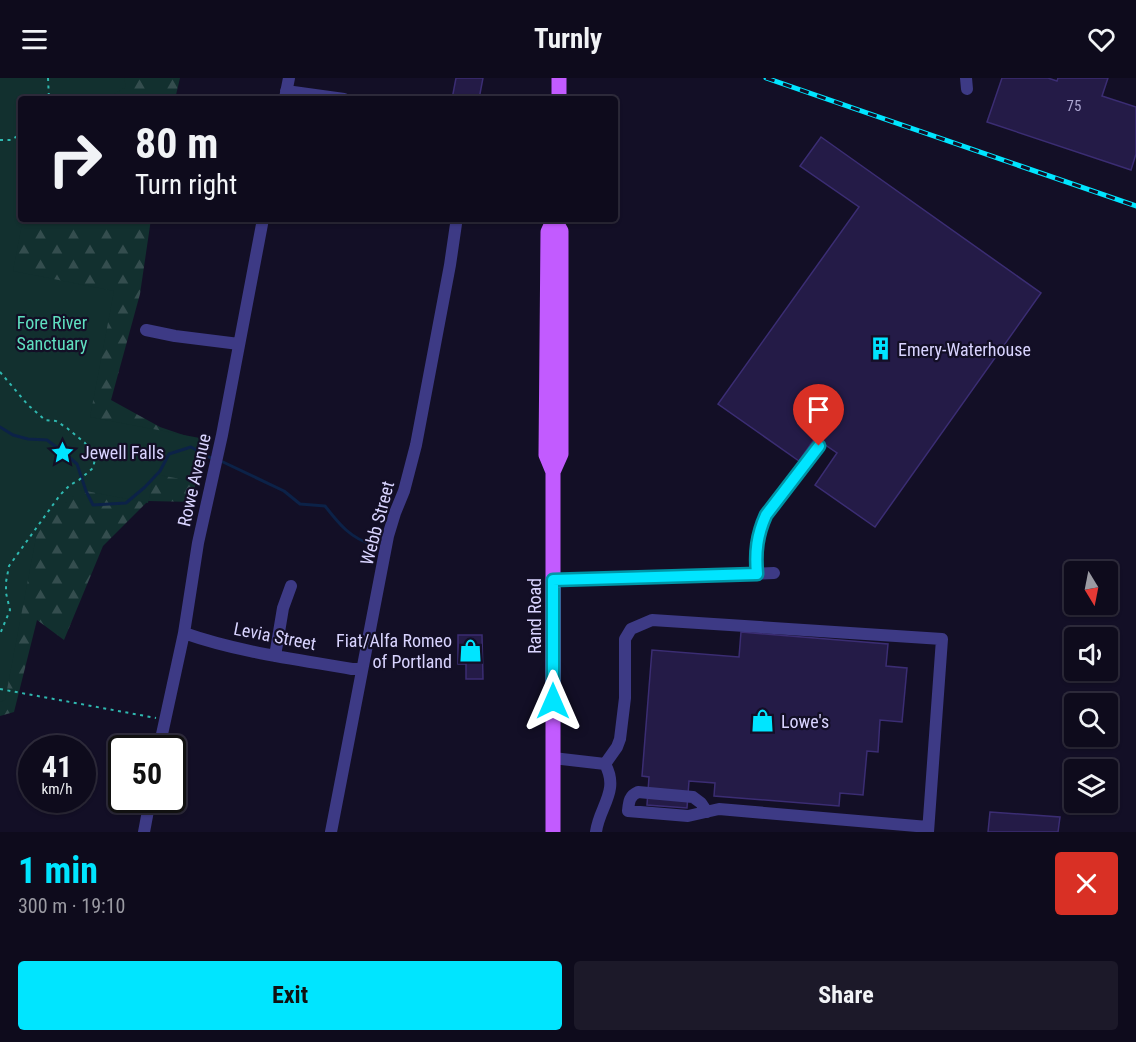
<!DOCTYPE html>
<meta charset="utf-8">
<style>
:root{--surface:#0e0b1c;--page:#1c1929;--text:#f1f3f6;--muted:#9b9ba3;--line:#2e2b3b;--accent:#00e5ff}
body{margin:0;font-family:"Roboto Condensed",sans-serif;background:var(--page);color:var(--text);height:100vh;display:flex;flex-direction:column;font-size:22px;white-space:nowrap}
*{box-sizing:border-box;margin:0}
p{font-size:20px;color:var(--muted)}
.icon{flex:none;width:33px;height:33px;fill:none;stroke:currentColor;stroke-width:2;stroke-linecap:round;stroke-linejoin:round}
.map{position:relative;height:754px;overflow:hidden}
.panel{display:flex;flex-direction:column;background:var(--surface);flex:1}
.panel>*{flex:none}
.hud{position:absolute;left:18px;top:18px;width:600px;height:126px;border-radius:6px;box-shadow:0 2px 4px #0004,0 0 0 2px var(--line);background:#0e0b1c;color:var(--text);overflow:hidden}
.needle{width:39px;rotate:170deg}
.tools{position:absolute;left:1064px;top:483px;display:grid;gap:12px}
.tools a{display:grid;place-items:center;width:54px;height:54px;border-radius:6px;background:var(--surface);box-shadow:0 2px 4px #0004,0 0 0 2px var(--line);font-size:30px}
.speed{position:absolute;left:18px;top:657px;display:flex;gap:12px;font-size:30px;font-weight:700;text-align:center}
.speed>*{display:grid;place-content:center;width:78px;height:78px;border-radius:50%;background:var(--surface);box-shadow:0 2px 4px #0004,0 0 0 2px var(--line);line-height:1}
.speed small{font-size:15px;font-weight:400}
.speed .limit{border:3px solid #111;border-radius:9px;background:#fff;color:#111}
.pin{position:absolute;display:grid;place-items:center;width:51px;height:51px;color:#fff;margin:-62px -26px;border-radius:50% 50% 50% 0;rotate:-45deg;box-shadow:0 0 6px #0007}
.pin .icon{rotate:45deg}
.me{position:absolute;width:66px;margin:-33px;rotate:0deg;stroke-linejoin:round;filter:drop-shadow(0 0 4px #0008)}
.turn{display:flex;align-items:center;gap:21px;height:126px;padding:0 18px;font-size:27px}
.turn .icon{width:78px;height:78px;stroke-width:2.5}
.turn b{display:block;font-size:42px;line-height:51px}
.round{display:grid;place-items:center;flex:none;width:63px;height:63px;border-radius:6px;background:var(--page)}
.summary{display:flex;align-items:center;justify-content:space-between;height:102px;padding:0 18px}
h1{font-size:36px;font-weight:700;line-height:45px;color:var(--accent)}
.cta{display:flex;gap:12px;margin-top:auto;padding:12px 18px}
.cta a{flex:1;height:69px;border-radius:6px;background:var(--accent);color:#111;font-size:24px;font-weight:700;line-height:69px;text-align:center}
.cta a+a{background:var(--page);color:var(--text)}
header{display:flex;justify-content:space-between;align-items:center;height:78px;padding:0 18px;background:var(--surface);font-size:27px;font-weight:700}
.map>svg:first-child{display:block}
</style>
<header><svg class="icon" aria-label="menu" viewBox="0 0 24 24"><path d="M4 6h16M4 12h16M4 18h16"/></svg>Turnly<svg class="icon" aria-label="heart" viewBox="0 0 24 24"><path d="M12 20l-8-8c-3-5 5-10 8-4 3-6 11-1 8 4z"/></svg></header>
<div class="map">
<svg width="1136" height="754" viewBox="0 0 1136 754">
<defs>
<pattern id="forest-firs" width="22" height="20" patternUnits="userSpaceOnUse" patternTransform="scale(1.5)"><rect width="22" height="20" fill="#12302f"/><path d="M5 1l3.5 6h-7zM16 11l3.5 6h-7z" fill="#344d4e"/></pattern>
</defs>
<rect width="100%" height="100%" fill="#130f26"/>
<path fill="url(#forest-firs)" d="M0,0H180L175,21H21V141H151L140,216L111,322L160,349L198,362L194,424L148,423L103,468L64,562L37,542L14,634L0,638Z"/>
<path fill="#12302f" d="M0,0H124L126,9L106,21H21V141H23L13,193L114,213L90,339L205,361L197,404L154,396L148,425L81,412L38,449L5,622L0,624Z"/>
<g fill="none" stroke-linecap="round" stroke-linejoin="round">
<path stroke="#0c2248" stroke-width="3" d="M0,349L13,357L28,361L47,362L63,374L77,386L86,413L93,427L126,425L145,409L160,393L169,376L191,369L211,380
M223,384L284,413L300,426L325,428C339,446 351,461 374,467"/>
</g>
<path fill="#241b47" stroke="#3b2d73" stroke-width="1.5" d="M456,0H483L479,21H452Z
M1002,0H1048L1057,3L1058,0H1108L1102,18L1136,29V76L1131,92L987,44Z
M821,59L1041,215L875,449L815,407L837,375L815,360L799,383L718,326L859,129L800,88Z
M741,554L888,566L886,588L907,590L902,644L880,642L878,674L867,673L863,717L840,715L839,728L714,718L715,705L689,703L687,730L647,727L649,699L642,698L652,572L739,579Z
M458,557H482L483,601H466V586H458Z
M990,734L1060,739L1058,754H988Z"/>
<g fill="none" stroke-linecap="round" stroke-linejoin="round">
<path stroke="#2fb8b0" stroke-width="2" stroke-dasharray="3 4.5" stroke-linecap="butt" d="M48,0L49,21
M0,62H11L21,56
M0,294L28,327L45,342L56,343L67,350L85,365L92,374L95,381L93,390L79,402L70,407L60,417L9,488L6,504V515L10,532L0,556
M0,611L156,640"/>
<path stroke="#3d3a85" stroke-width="12" d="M966,0L967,11
M286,13L344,21
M285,20L289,0
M146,252L175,258L239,266
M757,496C755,474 757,457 766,437L819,368
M553,502L774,495
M184,555C238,574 295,581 352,591H362
M275,578L283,530L291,508
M159,670L184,555L198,465L222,357L263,141
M553,680L605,686
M707,734L701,725L693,719L638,714C629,718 629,724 628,733L688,738L719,731L928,749
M144,754L150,722
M331,754L388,458L395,435L404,413L416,367L450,187L456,146
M596,754C599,729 620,713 605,686L617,669L620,661L625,620V561L631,551L652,542L942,561L928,754"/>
<path stroke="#c25bff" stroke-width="15" d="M559,21V0
M553,394L561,376V153L554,141
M553,754V394L546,377L548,154L554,141"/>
<defs>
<path id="rail" d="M766,0L1136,128"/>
</defs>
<use href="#rail" stroke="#00e5ff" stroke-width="5"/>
<use href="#rail" stroke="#130f26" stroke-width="3" stroke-dasharray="9" stroke-linecap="butt"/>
</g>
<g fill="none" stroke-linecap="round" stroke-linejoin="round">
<defs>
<path id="route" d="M553,623V502L757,496C755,474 757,457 766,437L819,368"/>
</defs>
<use href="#route" stroke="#0095a6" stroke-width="15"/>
<use href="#route" stroke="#00e5ff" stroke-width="10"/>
</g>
<defs>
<symbol id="building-bare" viewBox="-9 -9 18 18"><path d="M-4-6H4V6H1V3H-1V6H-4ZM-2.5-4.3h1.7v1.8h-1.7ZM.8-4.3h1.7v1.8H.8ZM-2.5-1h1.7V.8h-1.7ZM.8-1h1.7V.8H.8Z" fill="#00e5ff" stroke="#130f26" stroke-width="2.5" paint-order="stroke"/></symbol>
<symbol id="sight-bare" viewBox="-9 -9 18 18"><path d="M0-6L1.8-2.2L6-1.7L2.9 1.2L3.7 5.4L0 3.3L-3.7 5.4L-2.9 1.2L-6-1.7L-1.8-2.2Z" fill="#00e5ff" stroke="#130f26" stroke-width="2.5" paint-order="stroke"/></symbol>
<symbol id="shop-bare" viewBox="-9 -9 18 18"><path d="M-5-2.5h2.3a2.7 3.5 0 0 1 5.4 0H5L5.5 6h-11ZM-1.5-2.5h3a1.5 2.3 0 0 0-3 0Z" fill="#00e5ff" stroke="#130f26" stroke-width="2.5" paint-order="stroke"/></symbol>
</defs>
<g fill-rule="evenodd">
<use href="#building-bare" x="864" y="254" width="33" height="33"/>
<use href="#sight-bare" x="46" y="358" width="33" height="33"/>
<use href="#shop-bare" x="454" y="556" width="33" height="33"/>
<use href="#shop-bare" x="746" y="626" width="33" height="33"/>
</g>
<g text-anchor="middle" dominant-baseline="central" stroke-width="4.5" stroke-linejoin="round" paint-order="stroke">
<g font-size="15" fill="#aca6d1">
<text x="1074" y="28">75</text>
</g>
<g font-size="18" fill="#5fe0c0" stroke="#130f26">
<text x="52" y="244">Fore River<tspan x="52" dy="21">Sanctuary</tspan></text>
</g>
<g font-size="18" fill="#d9d4ff" stroke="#130f26" text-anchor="start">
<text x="898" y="271">Emery-Waterhouse</text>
<text x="81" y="374">Jewell Falls</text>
<text x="452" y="562" text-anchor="end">Fiat/Alfa Romeo<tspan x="452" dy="21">of Portland</tspan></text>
<text x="781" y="643">Lowe's</text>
</g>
<g font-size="18" fill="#d9d4ff" stroke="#130f26">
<text transform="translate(194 402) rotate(-77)">Rowe Avenue</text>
<text transform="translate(377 445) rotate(-75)">Webb Street</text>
<text transform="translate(534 538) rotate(-90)">Rand Road</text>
<text transform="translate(275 558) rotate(11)">Levia Street</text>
</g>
</g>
</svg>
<div class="tools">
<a><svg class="needle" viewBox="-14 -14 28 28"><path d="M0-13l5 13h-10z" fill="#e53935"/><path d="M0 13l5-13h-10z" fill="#9b9ba3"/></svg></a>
<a><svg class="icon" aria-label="sound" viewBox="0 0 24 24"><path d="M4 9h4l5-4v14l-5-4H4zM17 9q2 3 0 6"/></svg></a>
<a><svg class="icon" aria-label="search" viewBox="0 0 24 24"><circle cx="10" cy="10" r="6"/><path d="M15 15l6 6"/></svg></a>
<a><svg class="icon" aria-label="layers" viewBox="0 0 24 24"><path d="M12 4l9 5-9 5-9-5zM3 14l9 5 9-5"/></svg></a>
</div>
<div class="speed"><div>41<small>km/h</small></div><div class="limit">50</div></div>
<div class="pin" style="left:819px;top:368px;background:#d93025"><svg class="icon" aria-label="arrive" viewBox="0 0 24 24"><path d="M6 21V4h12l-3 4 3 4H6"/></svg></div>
<svg class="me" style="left:553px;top:623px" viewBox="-20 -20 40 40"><path d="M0-17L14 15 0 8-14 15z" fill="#00e5ff" stroke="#fff" stroke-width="4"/></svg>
<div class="hud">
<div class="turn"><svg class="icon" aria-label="right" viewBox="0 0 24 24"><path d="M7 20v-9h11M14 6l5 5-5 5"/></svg><div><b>80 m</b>Turn right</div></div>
</div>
</div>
<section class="panel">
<div class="summary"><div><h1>1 min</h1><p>300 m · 19:10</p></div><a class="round" style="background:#d93025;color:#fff"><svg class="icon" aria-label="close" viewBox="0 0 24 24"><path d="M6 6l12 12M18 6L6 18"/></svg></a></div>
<div class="cta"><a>Exit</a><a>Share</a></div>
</section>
